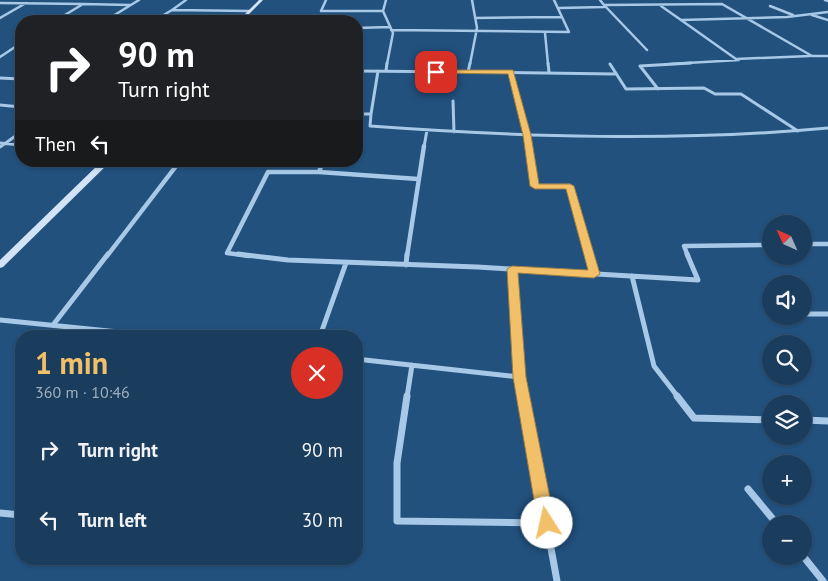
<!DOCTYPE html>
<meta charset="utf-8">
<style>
:root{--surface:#1a3d5e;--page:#234464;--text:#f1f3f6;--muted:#9faebc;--line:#385673;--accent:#f2c069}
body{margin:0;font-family:"PT Sans",sans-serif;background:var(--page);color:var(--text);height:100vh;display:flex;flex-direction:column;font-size:19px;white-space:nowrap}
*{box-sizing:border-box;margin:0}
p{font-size:16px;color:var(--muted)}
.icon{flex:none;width:28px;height:28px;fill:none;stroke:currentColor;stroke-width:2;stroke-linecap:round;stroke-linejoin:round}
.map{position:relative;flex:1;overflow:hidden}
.panel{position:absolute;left:15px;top:330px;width:348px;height:235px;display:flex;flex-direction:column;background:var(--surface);border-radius:20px;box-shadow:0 1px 4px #0004,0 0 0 1px var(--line)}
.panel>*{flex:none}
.top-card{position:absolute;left:15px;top:15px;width:348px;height:152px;border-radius:20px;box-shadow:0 1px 4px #0004,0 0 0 1px var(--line);background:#202124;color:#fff;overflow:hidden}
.needle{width:32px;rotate:315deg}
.fabs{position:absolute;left:762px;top:215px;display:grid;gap:10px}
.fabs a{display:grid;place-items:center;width:50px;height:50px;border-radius:50%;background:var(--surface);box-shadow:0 1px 4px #0004,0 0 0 1px var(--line);font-size:25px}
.pin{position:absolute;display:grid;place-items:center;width:42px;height:42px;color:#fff;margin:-21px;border-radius:10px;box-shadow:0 2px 8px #0006}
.me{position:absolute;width:55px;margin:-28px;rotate:350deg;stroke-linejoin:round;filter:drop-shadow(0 0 4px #0008)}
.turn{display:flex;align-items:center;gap:18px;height:105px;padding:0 20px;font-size:22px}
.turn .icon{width:65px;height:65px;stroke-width:2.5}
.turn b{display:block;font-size:35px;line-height:42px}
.then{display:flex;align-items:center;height:48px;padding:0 20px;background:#0003;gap:10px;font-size:19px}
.round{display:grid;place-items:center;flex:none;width:52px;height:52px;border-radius:26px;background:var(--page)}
.headline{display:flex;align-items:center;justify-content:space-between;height:85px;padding:0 20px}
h1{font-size:30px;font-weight:800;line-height:38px;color:var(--accent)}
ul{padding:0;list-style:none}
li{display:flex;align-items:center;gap:15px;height:70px;padding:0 20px}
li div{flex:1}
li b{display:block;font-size:19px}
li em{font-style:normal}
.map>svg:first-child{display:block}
</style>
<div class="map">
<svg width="828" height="581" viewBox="0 0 828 581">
<rect width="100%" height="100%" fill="#22517e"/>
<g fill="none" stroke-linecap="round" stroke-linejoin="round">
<path stroke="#a7c8e6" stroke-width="2.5" d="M139,0L108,19H157L172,10
M186,0L172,10L250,11
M326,0L321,11H383
M386,0L383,11L393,33L387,64
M600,0L604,5L722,4L812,56H828
M825,0L828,1
M0,3L83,4L55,21
M83,4L130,5
M604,5L647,50
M661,6L681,20L787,17L828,12
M770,6L793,15
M559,8L604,7
M812,15L828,20
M0,18L26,3
M475,18L562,17
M158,19L189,20
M681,20L736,59L810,56
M356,28L390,27
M391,30L569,32L554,0
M545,33L548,64
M0,57L21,43
M470,64L477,28L472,0
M670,64L739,60"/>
<path stroke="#a7c8e6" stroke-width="3" d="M548,63L549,72
M610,64L626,89L704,88L715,94H741L798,131
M356,71L468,72L470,63
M386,71L387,63
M468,72L615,74
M510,72L529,147
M0,78L21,79
M658,89L640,66L691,63
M453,101L454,132
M0,105L21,107
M356,114H371L378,71
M371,114L370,126C522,137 676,142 828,128
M0,143L21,145
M0,147L21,132
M424,147L427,130"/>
<path stroke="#a7c8e6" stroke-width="4.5" d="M529,146L535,186H570L589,256
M319,172L418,179
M804,244H828
M107,256L180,161
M249,256L227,253L268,172H319L323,161
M407,256L424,146
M688,256L684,246L771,245"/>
<path stroke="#a7c8e6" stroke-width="5" d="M238,254L288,260L477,267L698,280L687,254
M589,254L594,274
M406,265L407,254
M632,276L654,366L678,397
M807,314H828
M0,320L158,336
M53,325L108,254
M320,336L346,263
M356,359L520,377L512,269
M520,377L524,397
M407,397L412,365"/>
<path stroke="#a7c8e6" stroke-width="7" d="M407,396L397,463V521L547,523
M523,396L557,581
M677,396L694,418L771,420
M804,420L828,421
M748,489L777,524
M0,513L21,515
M803,556L823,581"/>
<path fill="#d1e3f5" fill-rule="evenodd" d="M259,0H263L242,21H238Z
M102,161H111L3,267L0,268V260Z"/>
</g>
<path fill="#f2c069" stroke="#9d7d44" d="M436,70H513L531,135L539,184H570L574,186L600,274L594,278L518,273L526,377L555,523L553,529L547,531L541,529L538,523L513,377L507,269L512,266L588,270L566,189H535L530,186L523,135L508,74L433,73Z"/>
</svg>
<div class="fabs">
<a><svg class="needle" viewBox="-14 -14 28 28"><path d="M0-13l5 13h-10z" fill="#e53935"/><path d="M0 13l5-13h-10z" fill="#9faebc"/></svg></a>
<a><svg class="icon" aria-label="sound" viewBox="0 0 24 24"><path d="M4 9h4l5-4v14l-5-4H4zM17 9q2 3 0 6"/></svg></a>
<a><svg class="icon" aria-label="search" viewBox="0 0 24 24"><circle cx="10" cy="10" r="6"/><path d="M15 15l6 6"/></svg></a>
<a><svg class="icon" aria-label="layers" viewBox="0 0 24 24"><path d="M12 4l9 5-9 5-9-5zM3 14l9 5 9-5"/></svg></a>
<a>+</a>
<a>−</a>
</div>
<div class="pin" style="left:436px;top:72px;background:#d93025"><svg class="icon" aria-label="arrive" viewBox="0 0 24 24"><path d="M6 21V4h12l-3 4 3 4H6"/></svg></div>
<svg class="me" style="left:547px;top:523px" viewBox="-20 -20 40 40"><circle r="19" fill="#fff"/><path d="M0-13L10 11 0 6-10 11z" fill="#f2c069"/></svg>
<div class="top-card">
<div class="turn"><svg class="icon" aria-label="right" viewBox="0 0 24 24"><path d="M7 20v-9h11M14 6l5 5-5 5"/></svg><div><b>90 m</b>Turn right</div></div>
<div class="then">Then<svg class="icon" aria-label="left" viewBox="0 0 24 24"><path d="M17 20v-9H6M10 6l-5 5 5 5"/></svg></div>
</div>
<section class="panel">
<div class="headline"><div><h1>1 min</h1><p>360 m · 10:46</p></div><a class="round" style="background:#d93025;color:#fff"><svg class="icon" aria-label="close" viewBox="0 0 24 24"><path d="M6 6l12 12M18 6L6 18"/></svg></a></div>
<ul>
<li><svg class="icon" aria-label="right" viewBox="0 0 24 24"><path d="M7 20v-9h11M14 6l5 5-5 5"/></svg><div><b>Turn right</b></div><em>90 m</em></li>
<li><svg class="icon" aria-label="left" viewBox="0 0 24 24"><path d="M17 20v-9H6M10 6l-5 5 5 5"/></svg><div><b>Turn left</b></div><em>30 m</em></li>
</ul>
</section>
</div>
